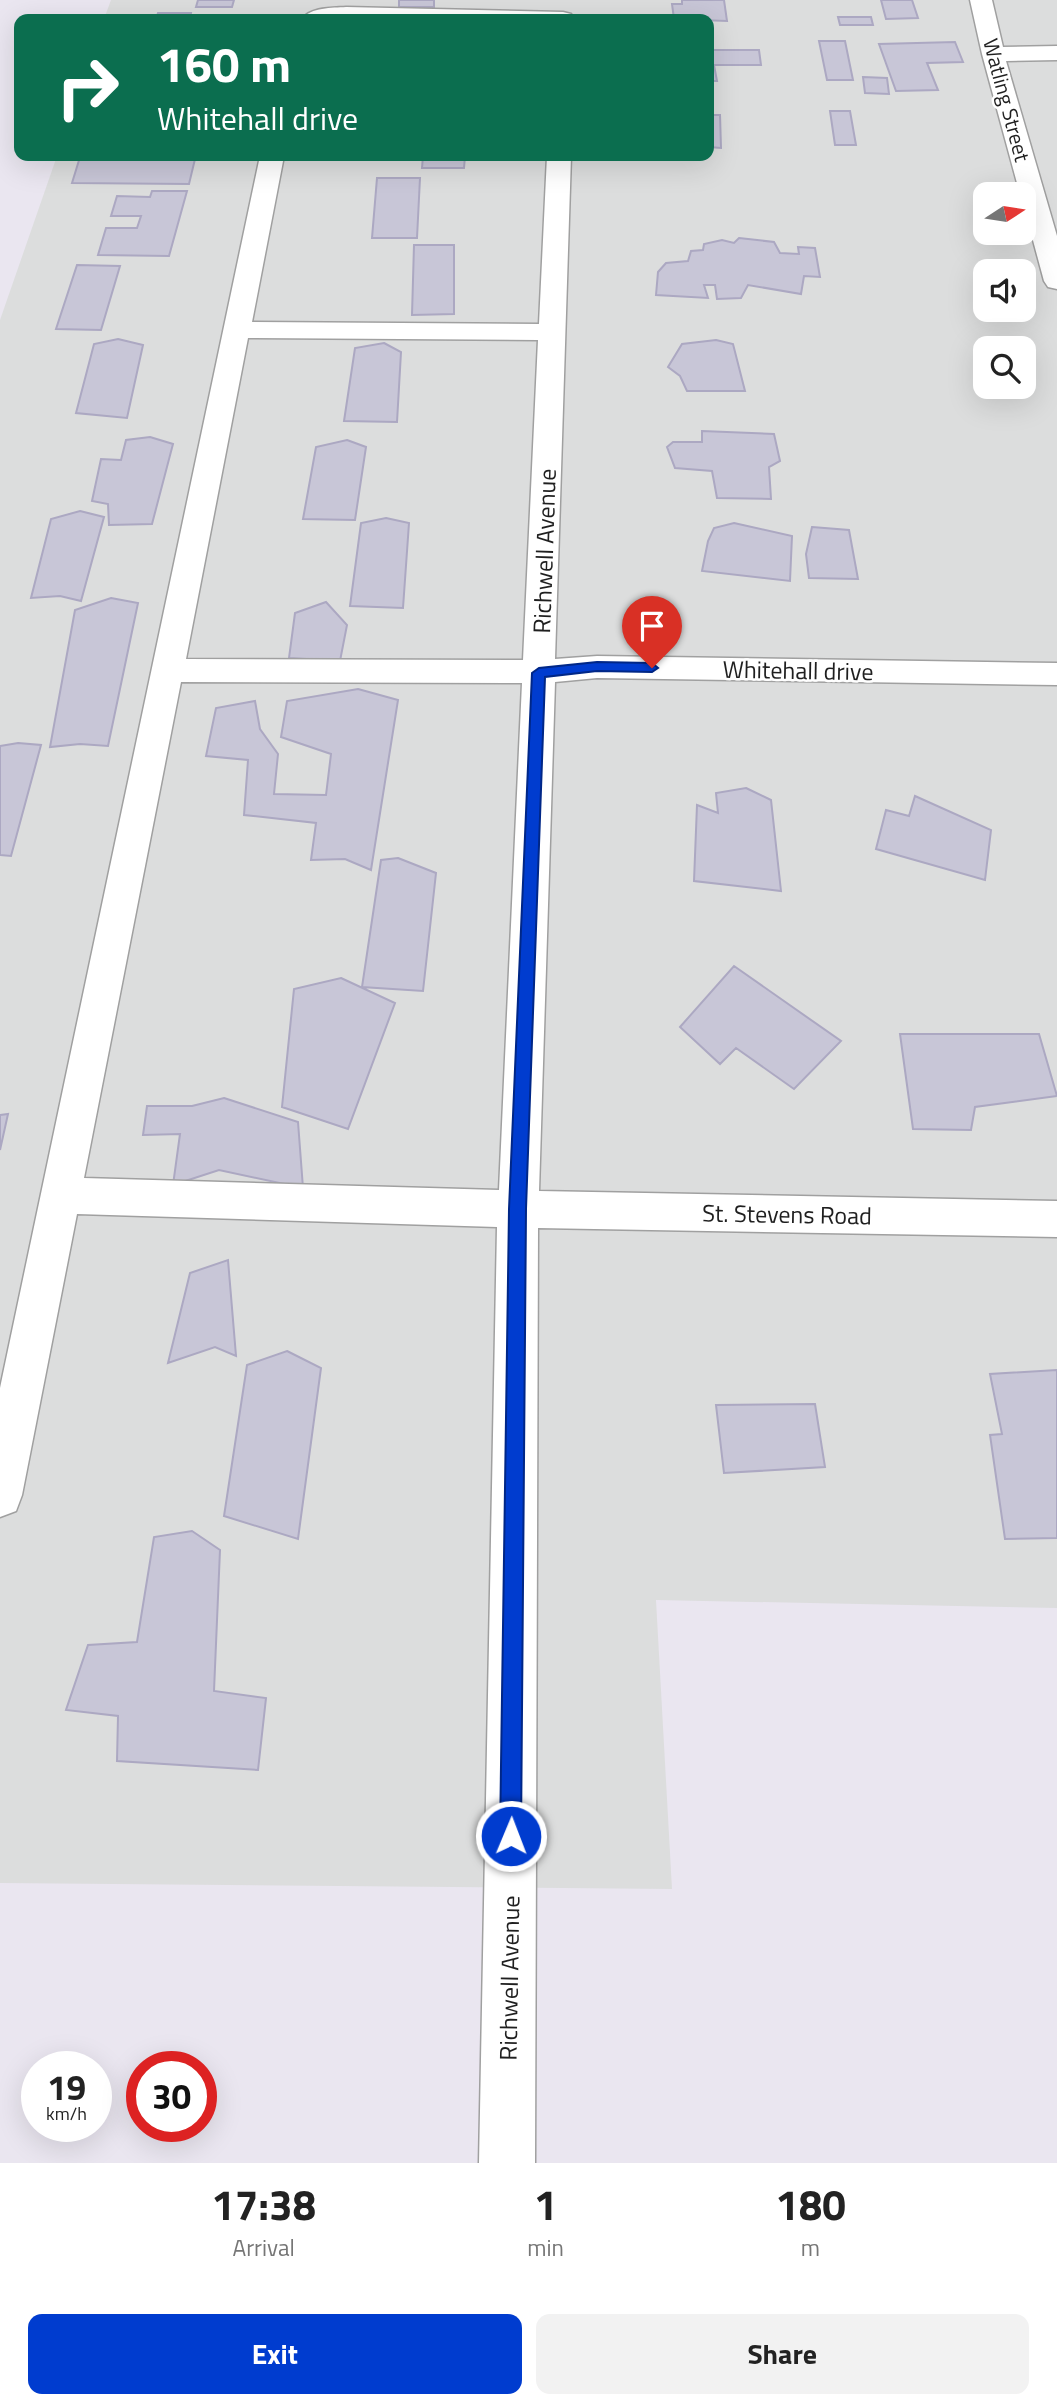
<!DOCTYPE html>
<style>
:root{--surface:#fff;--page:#f2f2f2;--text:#222;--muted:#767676;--accent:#003ccf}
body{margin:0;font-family:"Titillium Web",sans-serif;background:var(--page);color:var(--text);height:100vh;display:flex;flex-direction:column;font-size:26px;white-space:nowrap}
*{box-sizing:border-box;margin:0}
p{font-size:23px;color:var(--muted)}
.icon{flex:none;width:38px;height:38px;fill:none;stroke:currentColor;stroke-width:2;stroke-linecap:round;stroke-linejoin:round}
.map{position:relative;height:2163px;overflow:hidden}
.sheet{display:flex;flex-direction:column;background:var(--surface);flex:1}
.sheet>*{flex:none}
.guide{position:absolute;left:14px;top:14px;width:700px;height:147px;border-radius:14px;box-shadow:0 7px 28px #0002;background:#0b6e4f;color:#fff;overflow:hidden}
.needle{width:46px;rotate:78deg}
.buttons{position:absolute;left:973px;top:182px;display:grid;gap:14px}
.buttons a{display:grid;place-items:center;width:63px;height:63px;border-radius:14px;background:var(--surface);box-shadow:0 7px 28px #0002;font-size:35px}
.speed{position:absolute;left:21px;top:2051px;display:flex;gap:14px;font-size:35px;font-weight:700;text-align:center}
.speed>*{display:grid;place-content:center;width:91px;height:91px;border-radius:50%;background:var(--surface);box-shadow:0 7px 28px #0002;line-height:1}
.speed small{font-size:18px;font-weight:400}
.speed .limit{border:10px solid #d22;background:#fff;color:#111}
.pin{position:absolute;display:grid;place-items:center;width:60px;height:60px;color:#fff;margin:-72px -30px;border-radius:50% 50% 50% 0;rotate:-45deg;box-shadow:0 0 7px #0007}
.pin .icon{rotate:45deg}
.me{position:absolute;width:77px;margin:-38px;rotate:1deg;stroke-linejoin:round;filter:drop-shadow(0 0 5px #0008)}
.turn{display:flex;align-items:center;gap:24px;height:147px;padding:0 28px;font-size:32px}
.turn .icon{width:91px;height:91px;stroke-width:2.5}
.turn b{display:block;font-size:49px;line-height:60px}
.eta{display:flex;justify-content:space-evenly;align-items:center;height:119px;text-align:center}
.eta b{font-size:42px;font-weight:700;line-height:49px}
.primary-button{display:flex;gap:14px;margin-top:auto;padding:14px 28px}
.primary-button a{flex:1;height:80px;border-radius:14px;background:var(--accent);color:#fff;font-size:28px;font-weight:700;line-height:80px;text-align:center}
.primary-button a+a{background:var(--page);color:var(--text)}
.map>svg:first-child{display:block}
</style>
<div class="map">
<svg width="1057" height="2163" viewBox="0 0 1057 2163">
<rect width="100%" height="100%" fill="#eae6f0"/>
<path fill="#dcdddd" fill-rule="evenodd" d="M111,0H1057V1608L656,1600L672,1889L0,1883V320L57,156H709V19H104ZM985,194H1024V233H985ZM985,271H1024V310H985ZM985,348H1024V387H985Z"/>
<path fill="#c8c6d7" stroke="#aca8c2" stroke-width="2" d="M198,0H234L232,7H196Z
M399,0H434V7H399Z
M682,0H724L727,21L674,19L672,4H682Z
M881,0H912L918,18L886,19Z
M158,13H191L190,19H156Z
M838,17H871L873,25H840Z
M819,41H845L853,80H827Z
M955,42L963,62L927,63L938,90L896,91L879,44Z
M709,50H759L761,65H714L717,81H709Z
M863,77L887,78L889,94L865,93Z
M830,111H850L856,145H835Z
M709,115H720L721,148L709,147Z
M113,156H154L153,159H195L189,184L72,183L80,157Z
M423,156H465L464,168H422Z
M377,178H420L417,238H372Z
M152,191H187L169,256L98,255L106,228H137L141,216H111L117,196L150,197Z
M739,238L774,242L780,253L799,254L798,247L815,248L820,277L804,276L801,294L748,285L741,298L717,299L715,285H704L708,298L656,295L658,272L666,263L688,261L691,251L703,250L704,244L722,240L734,243Z
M414,245H454V314L412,315Z
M77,265L120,266L101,330L56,329Z
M118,339L143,345L127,418L76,413L94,344Z
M716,340L733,344L745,391H687L680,376L668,367L682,344Z
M384,343L401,352L397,422L344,421L355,348Z
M702,431L774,434L780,461L769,467L771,499L717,498L712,471L675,468L667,447L673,442H702Z
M150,437L173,444L152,524L109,525L108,504L92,501L101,459L121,460L126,440Z
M347,440L366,447L355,520L303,519L316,447Z
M80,511L104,517L81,601L60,596L31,598L51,519Z
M386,518L409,523L403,608L350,606L361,523Z
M734,523L792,536L790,581L702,571L708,541L714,528Z
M812,527L849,530L858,579L809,578L806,554Z
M111,598L138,603L108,746L80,744L50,747L75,610Z
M326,602L347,625L340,661L289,658L295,613Z
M358,689L398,700L371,870L345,859L311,860L316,823L244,815L248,760L206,756L216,708L255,701L260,729L278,754L274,794L326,795L331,754L281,737L287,701Z
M18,743L41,745L11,856L0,855V746Z
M746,788L771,800L781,891L694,881L697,805L718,813L716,793Z
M915,796L991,830L985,880L876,849L886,810L909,816Z
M398,858L436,873L423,991L362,987L381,860Z
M734,966L841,1041L794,1089L736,1048L720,1064L680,1027Z
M341,978L395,1003L348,1129L282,1107L294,989Z
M900,1034H1039L1057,1096L975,1107L971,1130L913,1129Z
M224,1098L298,1122L303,1188L219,1170L173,1185L180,1134L143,1135L147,1106H192Z
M8,1114L0,1150V1115Z
M228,1260L236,1356L215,1347L168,1363L190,1273Z
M287,1351L321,1368L298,1539L224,1516L247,1365Z
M1057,1370V1538L1005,1539L990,1435L1002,1434L990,1374Z
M815,1404L825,1467L724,1473L716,1405Z
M192,1531L220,1550L214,1691L266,1698L258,1770L117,1761L118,1716L66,1710L88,1645L137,1642L154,1537Z"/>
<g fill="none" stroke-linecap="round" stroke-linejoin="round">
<defs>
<path id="minor" d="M970,0H992L1003,47L1057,46V60L1006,61L1057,236V289L1048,287L1044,281L1024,207V194H1020L982,54Z
M346,7L563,12L571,14L574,19H302C311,7 332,8 346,7Z
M260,156H284L252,322L539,324L547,156H571L555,659L597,656L1057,663V685L597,678L555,682L539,1191L1057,1201V1237L538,1228L535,2163H479L497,1227L77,1214L22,1495L16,1511L0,1517V1388ZM248,338L538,340L523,660L186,659ZM181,682L522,683L499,1190L84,1178Z"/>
</defs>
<use href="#minor" stroke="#a0a0a0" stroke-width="3"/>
<use href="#minor" fill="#fff" fill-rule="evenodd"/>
</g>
<path fill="#003ccf" stroke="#002787" stroke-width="2" d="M597,662L652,663L658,668L652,672L597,671L545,677L526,1209L521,1836L518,1843L511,1846L503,1843L500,1836L509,1209L532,673L539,668Z"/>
<g text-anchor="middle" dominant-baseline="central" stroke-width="5" stroke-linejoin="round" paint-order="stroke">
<g font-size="21" fill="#1f1f1f" stroke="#fff">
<text transform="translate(1007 100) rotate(75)">Watling Street</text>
</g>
<g font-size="24" fill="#1f1f1f" stroke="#fff">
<text transform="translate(544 551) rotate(-88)">Richwell Avenue</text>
<text transform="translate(798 670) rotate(1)">Whitehall drive</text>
<text transform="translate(787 1214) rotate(1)">St. Stevens Road</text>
<text transform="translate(509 1978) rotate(-89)">Richwell Avenue</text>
</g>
</g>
</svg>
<div class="buttons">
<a><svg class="needle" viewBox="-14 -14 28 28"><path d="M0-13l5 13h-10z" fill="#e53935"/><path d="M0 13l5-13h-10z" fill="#767676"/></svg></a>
<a><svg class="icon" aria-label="sound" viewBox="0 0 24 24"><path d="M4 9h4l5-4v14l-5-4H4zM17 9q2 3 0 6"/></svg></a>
<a><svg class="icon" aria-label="search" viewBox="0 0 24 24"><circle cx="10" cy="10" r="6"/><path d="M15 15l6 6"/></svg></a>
</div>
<div class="speed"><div>19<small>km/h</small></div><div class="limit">30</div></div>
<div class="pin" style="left:652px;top:668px;background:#d93025"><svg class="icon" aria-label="arrive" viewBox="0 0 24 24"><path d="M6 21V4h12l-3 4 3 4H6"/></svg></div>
<svg class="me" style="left:511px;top:1836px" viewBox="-20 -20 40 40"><circle r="17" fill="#003ccf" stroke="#fff" stroke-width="3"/><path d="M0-11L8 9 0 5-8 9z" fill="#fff"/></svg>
<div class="guide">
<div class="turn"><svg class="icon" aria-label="right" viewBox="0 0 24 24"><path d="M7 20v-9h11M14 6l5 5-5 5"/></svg><div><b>160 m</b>Whitehall drive</div></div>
</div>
</div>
<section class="sheet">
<div class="eta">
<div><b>17:38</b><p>Arrival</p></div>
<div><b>1</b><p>min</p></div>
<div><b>180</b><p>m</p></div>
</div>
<div class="primary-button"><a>Exit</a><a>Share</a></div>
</section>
